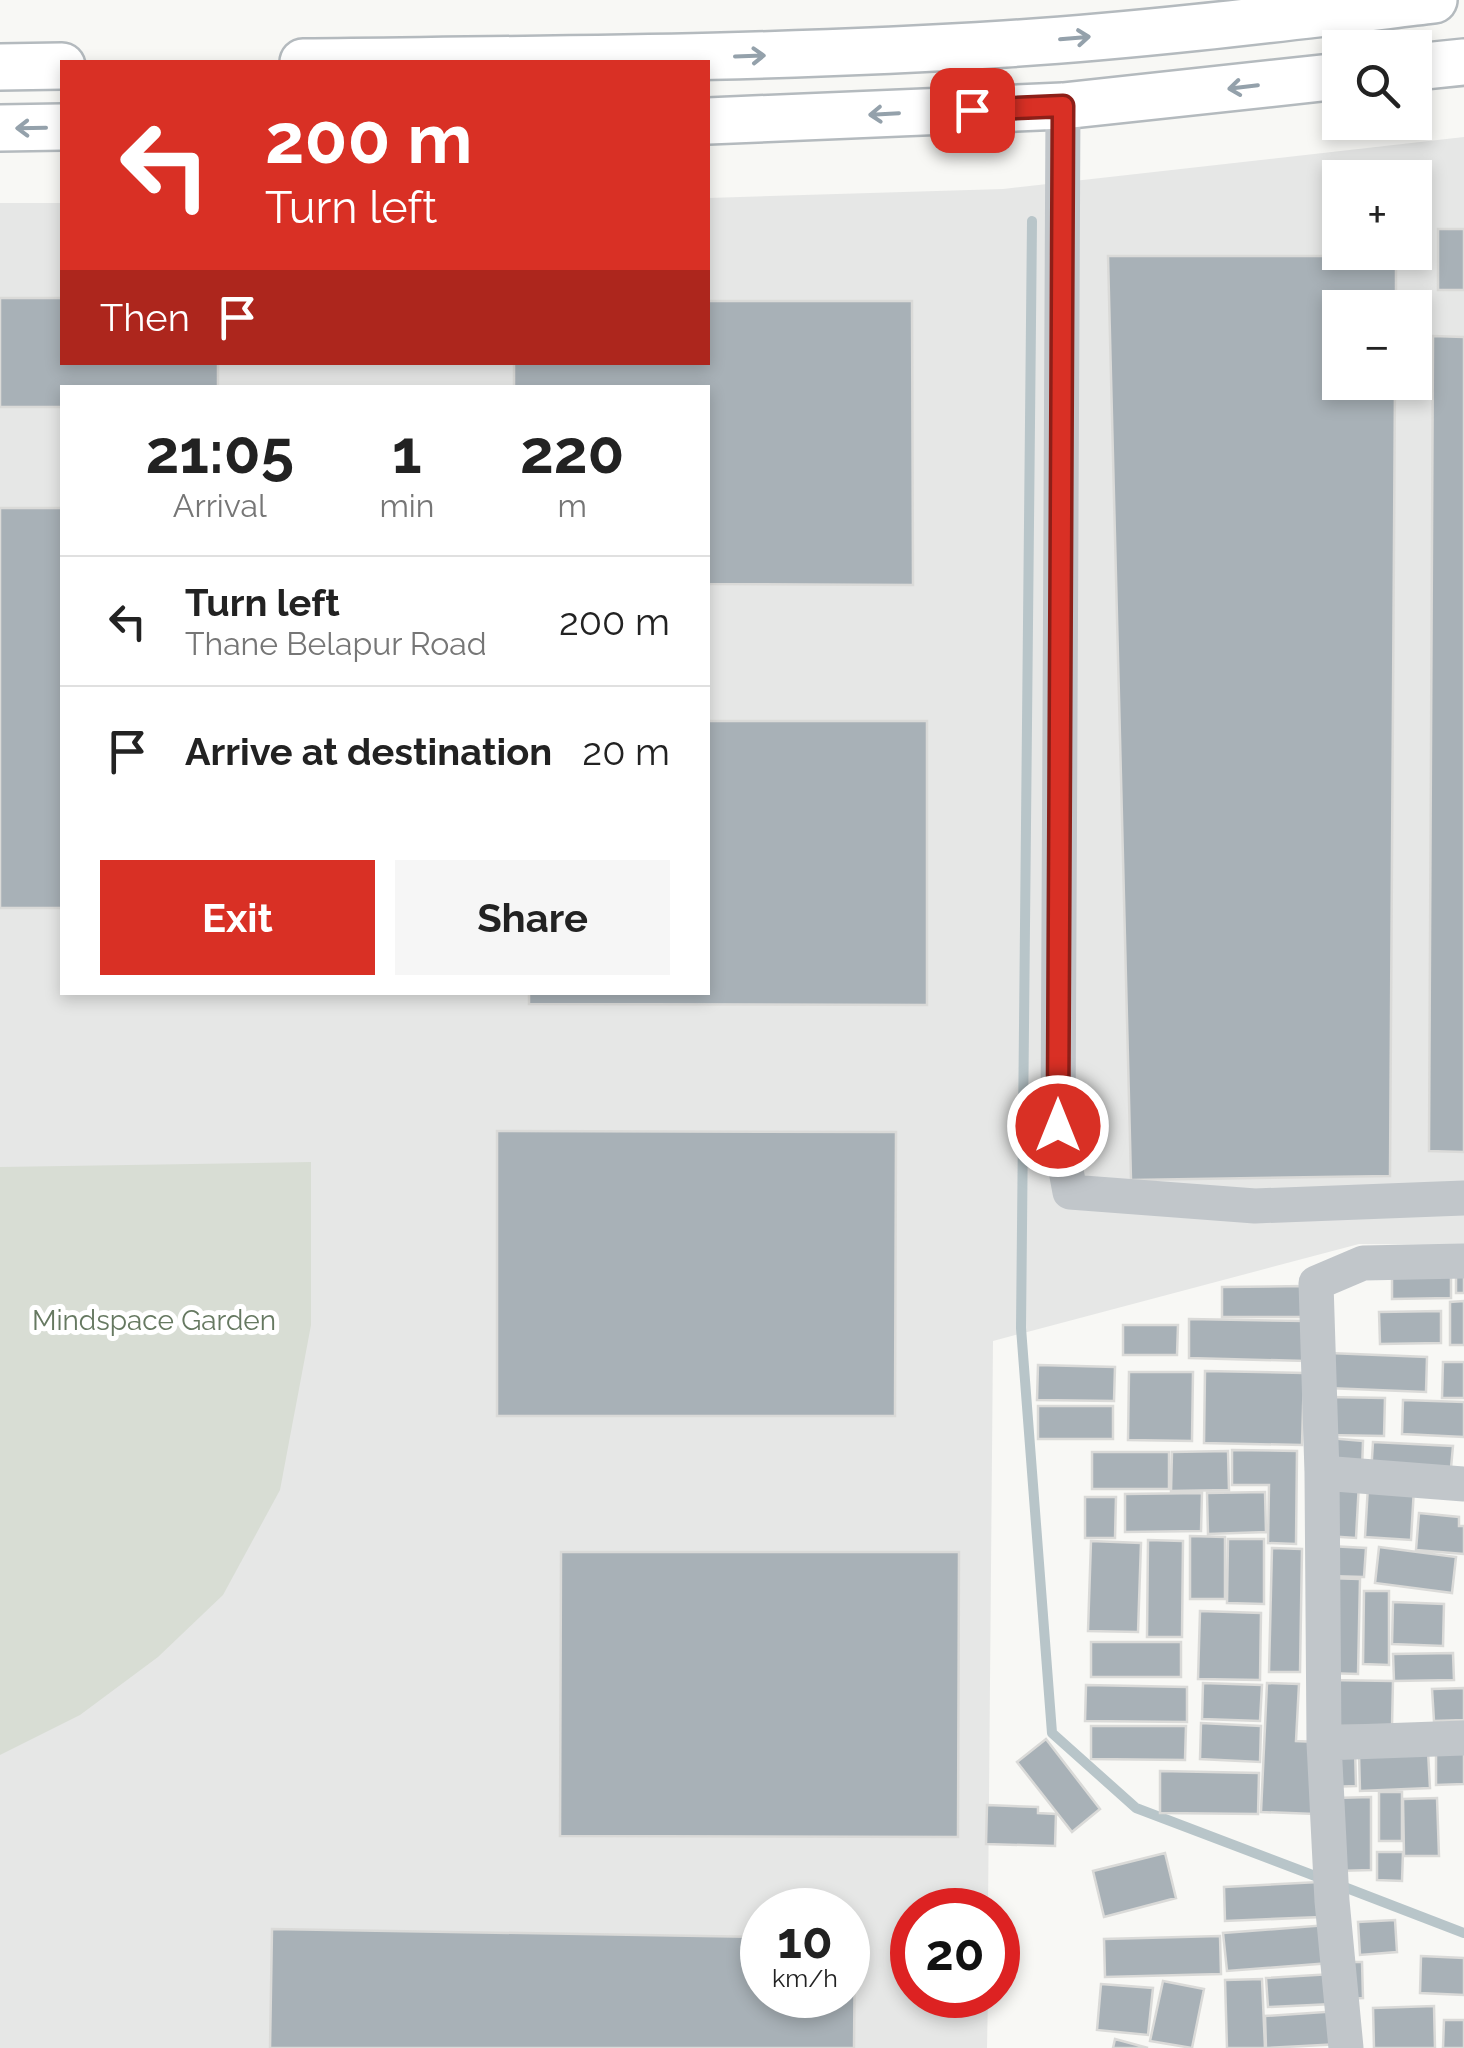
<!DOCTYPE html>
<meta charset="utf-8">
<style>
:root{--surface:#fff;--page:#f6f6f6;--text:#222;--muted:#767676;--line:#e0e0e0;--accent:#d93025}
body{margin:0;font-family:Raleway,sans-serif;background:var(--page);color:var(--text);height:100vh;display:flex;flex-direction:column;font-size:38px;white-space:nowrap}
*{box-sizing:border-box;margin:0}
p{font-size:32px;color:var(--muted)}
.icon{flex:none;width:55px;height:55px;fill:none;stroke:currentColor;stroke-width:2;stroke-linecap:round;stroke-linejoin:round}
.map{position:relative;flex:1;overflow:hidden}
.side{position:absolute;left:60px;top:385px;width:650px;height:610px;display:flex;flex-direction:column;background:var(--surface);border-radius:0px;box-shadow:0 5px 15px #0003}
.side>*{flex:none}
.guide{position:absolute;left:60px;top:60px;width:650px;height:305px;border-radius:0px;box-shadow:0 5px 15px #0003;background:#d93025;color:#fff;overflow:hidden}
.controls{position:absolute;left:1322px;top:30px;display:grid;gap:20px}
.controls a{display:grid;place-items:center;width:110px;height:110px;border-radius:0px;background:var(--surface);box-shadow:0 5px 15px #0003;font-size:50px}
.speed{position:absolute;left:740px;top:1888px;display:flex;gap:20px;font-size:50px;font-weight:700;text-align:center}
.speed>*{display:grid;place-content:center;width:130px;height:130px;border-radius:50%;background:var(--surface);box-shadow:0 5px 15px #0003;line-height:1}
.speed small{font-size:25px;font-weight:400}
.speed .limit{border:15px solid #d22;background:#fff;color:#111}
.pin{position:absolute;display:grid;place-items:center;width:85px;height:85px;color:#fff;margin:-42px;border-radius:20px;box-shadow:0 5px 15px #0006}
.me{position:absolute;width:110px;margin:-55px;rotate:0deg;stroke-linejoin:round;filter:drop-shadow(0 0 8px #0008)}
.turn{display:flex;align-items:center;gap:35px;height:210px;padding:0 40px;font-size:45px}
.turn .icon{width:130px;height:130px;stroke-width:2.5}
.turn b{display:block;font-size:70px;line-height:85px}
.then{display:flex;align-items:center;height:95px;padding:0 40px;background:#0003;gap:20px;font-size:38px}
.eta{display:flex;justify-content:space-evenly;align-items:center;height:170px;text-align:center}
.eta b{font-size:60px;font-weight:700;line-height:70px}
.cta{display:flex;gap:20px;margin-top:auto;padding:20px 40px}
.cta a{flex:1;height:115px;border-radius:0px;background:var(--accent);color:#fff;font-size:40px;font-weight:700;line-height:115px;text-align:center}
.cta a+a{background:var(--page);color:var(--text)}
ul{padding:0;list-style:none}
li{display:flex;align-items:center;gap:30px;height:130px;padding:0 40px;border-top:2px solid var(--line)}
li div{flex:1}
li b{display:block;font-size:38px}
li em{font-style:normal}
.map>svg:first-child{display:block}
</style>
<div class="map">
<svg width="1464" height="2048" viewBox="0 0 1464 2048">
<rect width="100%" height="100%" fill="#f8f8f5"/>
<path fill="#e6e7e6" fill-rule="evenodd" d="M1464,137V1245L1359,1244L993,1341L988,1910H912V1995H988L987,2048H0V203H62V362H708V198L1003,189ZM1340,178H1415V252H1340ZM1340,308H1415V382H1340ZM62,388H708V992H62ZM762,1910H848V1995H762Z"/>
<path fill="#d8ddd4" d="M311,1162V1325L280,1490L223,1595L158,1657L80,1715L0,1755V1167Z"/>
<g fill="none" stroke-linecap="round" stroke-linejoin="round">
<path stroke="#b8c5c9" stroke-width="10" d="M1032,221L1021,1328L1052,1733L1136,1808L1323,1879
M1339,1885L1464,1933"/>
</g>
<path fill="#a8b1b7" stroke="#dadad8" stroke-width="2.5" d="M1438,229H1464V290H1438Z
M1108,256H1396V308H1340V382H1395L1390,1176L1131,1180Z
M0,298H62V362H218V388H62V407H0Z
M708,301H912L913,585L708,584V388H514V362H708Z
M1433,336L1464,337V1152L1429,1151Z
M0,508H62V908H0Z
M708,721H927V1005L529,1004V992H708Z
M497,1131L896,1132L895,1416H497Z
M1392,1264H1451V1298L1392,1299Z
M1456,1265H1464V1293H1456Z
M1304,1286V1317H1222V1287Z
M1464,1301V1345H1450V1302Z
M1441,1311V1343L1380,1344L1379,1312Z
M1189,1319L1306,1321V1361L1189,1358Z
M1123,1325H1178L1177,1355H1123Z
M1329,1353L1427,1357L1426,1392L1327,1388Z
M1443,1362H1464V1398H1442Z
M1038,1365L1115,1367L1114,1401L1037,1400Z
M1205,1371L1304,1373L1302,1445L1204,1443Z
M1129,1372H1193L1192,1441L1128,1440Z
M1327,1397L1385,1398L1384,1436L1327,1435Z
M1403,1400L1464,1402V1437L1402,1434Z
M1038,1406H1113V1439H1038Z
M1329,1438L1363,1441L1362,1471L1327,1469Z
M1373,1442L1453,1446L1450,1479L1371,1474Z
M1232,1450L1297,1451L1296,1544L1268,1543L1269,1485H1232Z
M1228,1451L1229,1490L1171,1491L1172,1452Z
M1092,1452H1169V1489H1092Z
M1329,1482L1359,1483L1356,1538L1326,1536Z
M1368,1486L1414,1488L1411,1540L1365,1537Z
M1265,1492L1266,1532L1208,1534L1207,1493Z
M1202,1493L1201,1531L1125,1532V1494Z
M1085,1497H1116L1115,1538H1085Z
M1419,1513L1459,1517V1526H1464V1554L1416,1550Z
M1190,1536L1225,1537V1599H1190Z
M1228,1539H1264V1604L1227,1603Z
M1148,1540L1183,1541L1182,1637H1147Z
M1091,1541L1141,1543L1138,1632L1088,1631Z
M1329,1546L1366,1548L1364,1577L1327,1576Z
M1379,1547L1456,1557L1452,1593L1375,1583Z
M1272,1548L1302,1549L1300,1672H1269Z
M561,1552H959L958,1837L560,1836Z
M1326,1578L1360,1579L1358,1674L1324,1673Z
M1364,1591H1389V1665L1363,1664Z
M1393,1602L1444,1604L1443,1646L1392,1644Z
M1200,1611L1261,1613L1260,1680L1198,1679Z
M1091,1642H1181V1677H1091Z
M1453,1653L1454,1680L1394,1681L1393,1654Z
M1327,1680L1393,1681L1392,1726H1326Z
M1203,1683L1262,1685L1260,1721L1202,1719Z
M1267,1683L1299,1684L1296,1741L1318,1742L1315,1814L1261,1812Z
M1086,1685L1187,1687V1722L1085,1721Z
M1464,1688V1720L1434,1721L1432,1689Z
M1201,1723L1261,1726L1260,1762L1200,1759Z
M1091,1726H1186L1185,1760L1091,1759Z
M1046,1739L1100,1809L1072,1832L1017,1762Z
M1355,1747L1356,1786L1328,1787L1326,1748Z
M1436,1749H1464V1784L1436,1785Z
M1428,1751L1430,1788L1360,1791L1359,1754Z
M1160,1771L1259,1773L1258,1814L1160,1813Z
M1379,1792H1402V1841H1379Z
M1371,1797V1870L1336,1871L1335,1798Z
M1437,1798L1439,1856H1404L1403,1799Z
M987,1805L1038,1807V1813L1056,1814L1055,1846L986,1844Z
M1377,1852H1403L1402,1881L1377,1880Z
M1165,1853L1176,1898L1104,1917L1093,1871Z
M1319,1882L1321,1917L1225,1921L1224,1887Z
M1395,1920L1397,1952L1360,1955L1358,1922Z
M1327,1925L1330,1963L1227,1971L1223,1933Z
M272,1929L762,1937V1995H848V1938H855L854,2048H270Z
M1220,1936L1221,1974L1105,1977L1104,1939Z
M1421,1956L1464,1958V1995L1420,1993Z
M1345,1962H1362L1363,1998L1346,1999Z
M1332,1974L1333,2004L1268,2007L1266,1978Z
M1262,1979L1265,2048H1227L1225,1980Z
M1163,1981L1204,1989L1192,2048L1150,2041Z
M1101,1984L1153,1988L1148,2035L1097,2030Z
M1434,2006L1435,2048H1374L1373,2008Z
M1339,2011L1341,2044L1266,2048L1265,2016Z
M1444,2020H1464V2048H1443Z
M1115,2039L1148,2048H1113Z"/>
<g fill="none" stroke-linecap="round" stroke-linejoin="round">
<defs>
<path id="major" d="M303,62C537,59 771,59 1005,44C1149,35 1291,17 1434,0
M0,67L62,66
M1415,67L1464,62
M708,121L1063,106L1340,76
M0,128L62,127"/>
</defs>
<use href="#major" stroke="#b4babe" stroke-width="50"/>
<path stroke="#c1c6ca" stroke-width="35" d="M1063,106L1058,1127L1070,1192L1255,1206L1464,1198
M1464,1261L1363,1263L1316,1283L1322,1473L1324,1743L1464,1738
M1322,1473L1464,1484
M1324,1743L1332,1901L1346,2048"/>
<use href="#major" stroke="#fff" stroke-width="45"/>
</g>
<defs><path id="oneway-shaft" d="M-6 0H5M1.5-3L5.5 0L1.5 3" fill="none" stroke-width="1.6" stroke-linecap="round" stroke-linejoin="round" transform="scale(2.5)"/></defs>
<g stroke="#94a1ab">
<use href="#oneway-shaft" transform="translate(1075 38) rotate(-5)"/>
<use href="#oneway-shaft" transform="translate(750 56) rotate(-2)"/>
<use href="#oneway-shaft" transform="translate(1243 87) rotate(173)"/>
<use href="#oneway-shaft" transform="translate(884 114) rotate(177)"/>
<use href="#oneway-shaft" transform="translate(31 128) rotate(179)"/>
</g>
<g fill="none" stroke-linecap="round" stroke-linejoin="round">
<defs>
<path id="route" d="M972,110L1063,106L1058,1126"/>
</defs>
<use href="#route" stroke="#8d1f18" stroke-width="25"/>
<use href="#route" stroke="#d93025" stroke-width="18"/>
</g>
<g text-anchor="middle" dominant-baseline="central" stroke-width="10" stroke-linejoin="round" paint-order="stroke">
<g font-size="28" fill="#667961" stroke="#fff">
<text x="154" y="1320">Mindspace Garden</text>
</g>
</g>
</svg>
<div class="controls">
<a><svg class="icon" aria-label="search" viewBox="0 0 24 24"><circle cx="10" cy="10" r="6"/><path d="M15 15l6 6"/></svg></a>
<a>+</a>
<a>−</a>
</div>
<div class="speed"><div>10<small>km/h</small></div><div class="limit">20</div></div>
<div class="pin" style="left:972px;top:110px;background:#d93025"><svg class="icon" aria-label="arrive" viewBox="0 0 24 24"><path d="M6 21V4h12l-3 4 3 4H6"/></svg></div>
<svg class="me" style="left:1058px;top:1126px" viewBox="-20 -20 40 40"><circle r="17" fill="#d93025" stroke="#fff" stroke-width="3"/><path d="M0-11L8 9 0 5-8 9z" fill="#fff"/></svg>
<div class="guide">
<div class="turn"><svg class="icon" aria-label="left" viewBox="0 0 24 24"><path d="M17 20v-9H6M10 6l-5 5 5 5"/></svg><div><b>200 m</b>Turn left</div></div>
<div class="then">Then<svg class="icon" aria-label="arrive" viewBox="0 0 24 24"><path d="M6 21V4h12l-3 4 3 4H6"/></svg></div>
</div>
<section class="side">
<div class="eta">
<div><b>21:05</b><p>Arrival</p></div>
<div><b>1</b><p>min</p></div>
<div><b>220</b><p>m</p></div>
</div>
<ul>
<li><svg class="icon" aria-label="left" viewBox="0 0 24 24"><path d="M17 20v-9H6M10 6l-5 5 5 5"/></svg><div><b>Turn left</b><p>Thane Belapur Road</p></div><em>200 m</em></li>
<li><svg class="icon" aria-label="arrive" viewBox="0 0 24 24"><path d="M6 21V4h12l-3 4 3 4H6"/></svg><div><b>Arrive at destination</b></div><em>20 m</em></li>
</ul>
<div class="cta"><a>Exit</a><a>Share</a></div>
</section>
</div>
